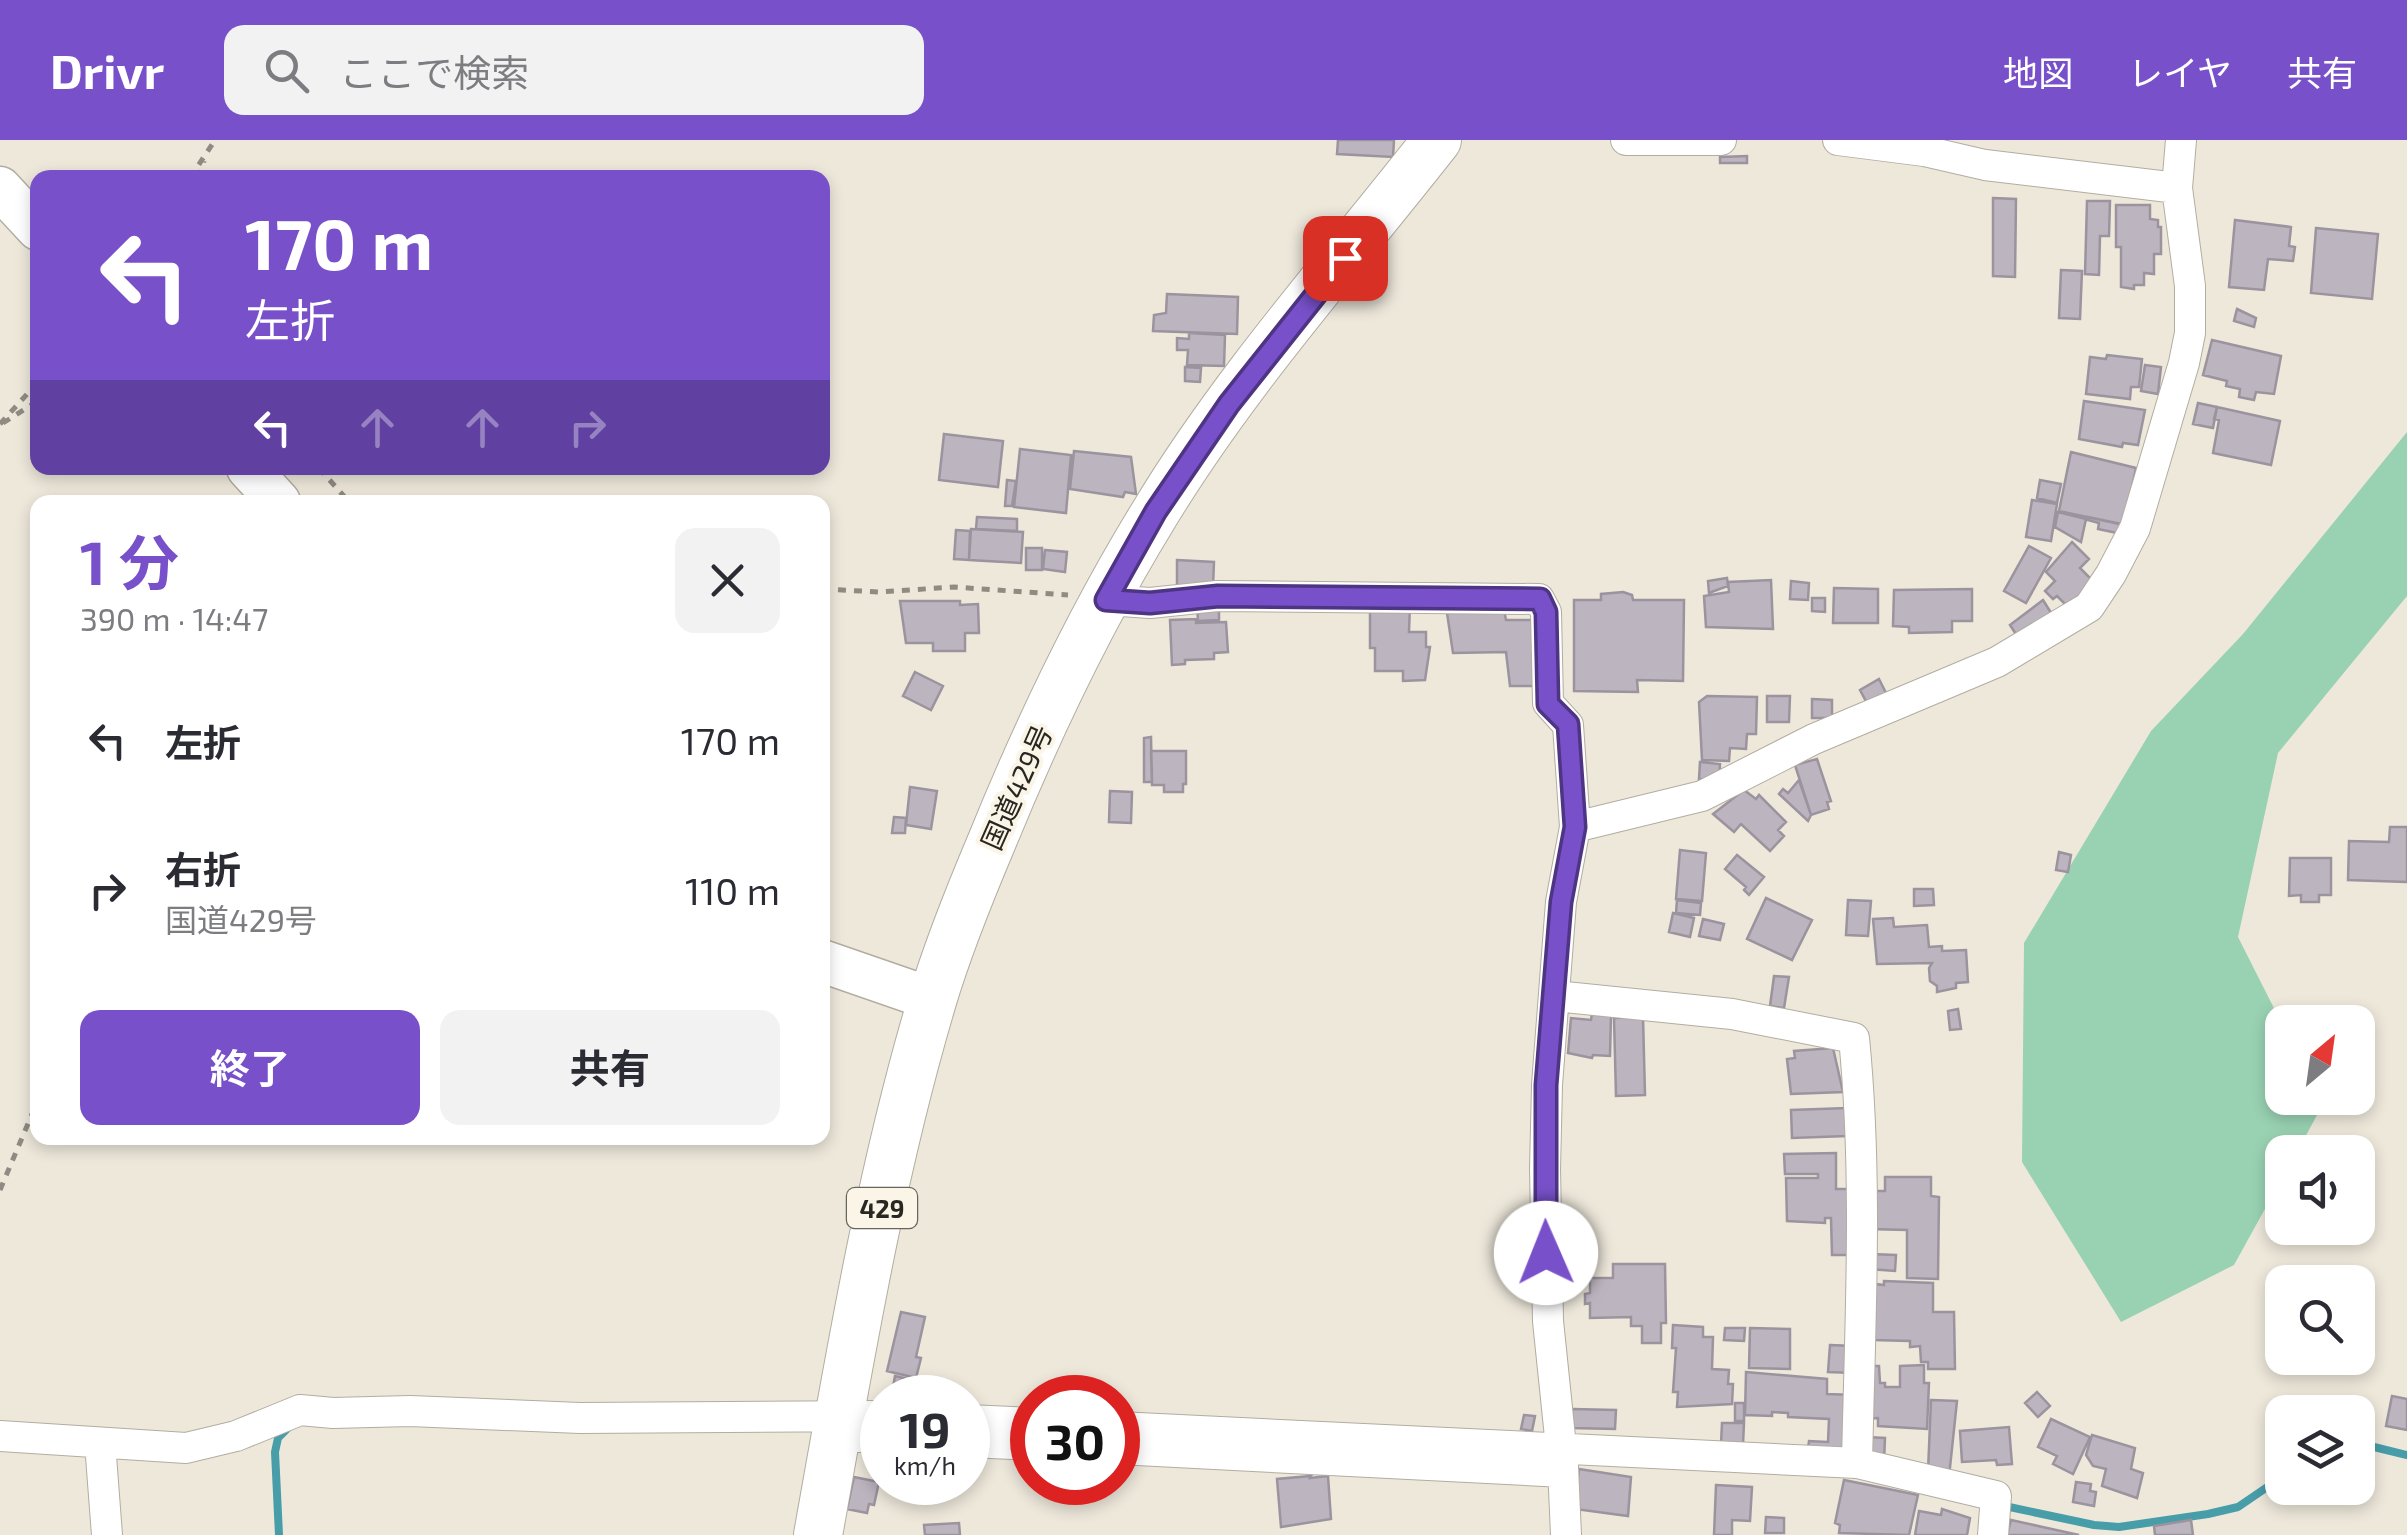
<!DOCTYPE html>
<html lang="ja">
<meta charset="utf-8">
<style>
:root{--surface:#fff;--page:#f2f2f3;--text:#2b2b33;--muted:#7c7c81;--accent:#7851ca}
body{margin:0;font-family:"Exo 2","Noto Sans JP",sans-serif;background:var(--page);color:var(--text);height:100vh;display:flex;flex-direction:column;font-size:38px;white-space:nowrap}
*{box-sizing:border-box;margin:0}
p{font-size:32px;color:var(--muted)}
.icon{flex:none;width:55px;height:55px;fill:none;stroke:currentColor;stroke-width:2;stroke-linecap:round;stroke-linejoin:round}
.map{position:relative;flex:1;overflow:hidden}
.side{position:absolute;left:30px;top:355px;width:800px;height:650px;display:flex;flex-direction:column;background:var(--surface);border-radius:20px;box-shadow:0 5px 15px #0003}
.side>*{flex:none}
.guide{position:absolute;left:30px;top:30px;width:800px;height:305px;border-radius:20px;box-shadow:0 5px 15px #0003;background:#7851ca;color:#fff;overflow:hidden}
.needle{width:65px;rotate:29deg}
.buttons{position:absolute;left:2265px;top:865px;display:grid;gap:20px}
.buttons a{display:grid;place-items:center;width:110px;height:110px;border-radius:20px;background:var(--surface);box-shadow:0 5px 15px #0003;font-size:50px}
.speed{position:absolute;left:860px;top:1235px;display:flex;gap:20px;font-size:50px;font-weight:700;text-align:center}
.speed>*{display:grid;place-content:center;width:130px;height:130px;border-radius:50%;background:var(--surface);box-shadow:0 5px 15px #0003;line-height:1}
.speed small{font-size:25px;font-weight:400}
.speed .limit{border:15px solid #d22;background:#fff;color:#111}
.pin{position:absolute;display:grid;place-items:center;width:85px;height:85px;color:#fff;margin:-42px;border-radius:20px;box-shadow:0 5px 15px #0006}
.me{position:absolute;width:110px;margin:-55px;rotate:359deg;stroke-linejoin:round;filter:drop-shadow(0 0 8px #0008)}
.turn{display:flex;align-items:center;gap:35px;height:210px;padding:0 50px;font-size:45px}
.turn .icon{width:130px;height:130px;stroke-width:2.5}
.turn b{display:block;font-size:70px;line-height:85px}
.lanes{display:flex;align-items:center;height:95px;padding:0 50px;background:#0003;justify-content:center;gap:50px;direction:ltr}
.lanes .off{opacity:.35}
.round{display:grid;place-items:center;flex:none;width:105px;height:105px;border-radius:20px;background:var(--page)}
.headline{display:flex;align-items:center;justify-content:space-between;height:170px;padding:0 50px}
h1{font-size:60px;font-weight:700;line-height:75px;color:var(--accent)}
.cta{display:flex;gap:20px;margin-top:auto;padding:20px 50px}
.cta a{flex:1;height:115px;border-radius:20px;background:var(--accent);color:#fff;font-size:40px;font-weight:700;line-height:115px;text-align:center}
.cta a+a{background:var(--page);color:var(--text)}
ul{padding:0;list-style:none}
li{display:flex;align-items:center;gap:30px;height:150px;padding:0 50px}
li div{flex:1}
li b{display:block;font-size:38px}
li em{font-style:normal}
header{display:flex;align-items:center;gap:60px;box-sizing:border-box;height:140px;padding:0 50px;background:var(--accent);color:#fff}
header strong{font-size:48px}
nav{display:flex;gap:55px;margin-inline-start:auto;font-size:35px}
.search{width:700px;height:90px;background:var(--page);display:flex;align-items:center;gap:25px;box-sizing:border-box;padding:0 35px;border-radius:20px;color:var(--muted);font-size:38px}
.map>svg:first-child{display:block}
</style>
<header>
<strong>Drivr</strong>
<div class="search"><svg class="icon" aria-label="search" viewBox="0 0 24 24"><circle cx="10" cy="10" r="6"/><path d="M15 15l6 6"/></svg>ここで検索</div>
<nav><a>地図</a><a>レイヤ</a><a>共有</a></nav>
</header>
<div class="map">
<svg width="2407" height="1395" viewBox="0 0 2407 1395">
<rect width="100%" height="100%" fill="#eee8db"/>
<path fill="#99d2b3" d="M2407,292V456L2278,613L2238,797L2282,884V958H2320L2323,964L2297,1012H2282V1038L2234,1125L2121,1182L2022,1022L2024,803L2151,591L2243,494Z"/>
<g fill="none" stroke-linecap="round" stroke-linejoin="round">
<path stroke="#479da8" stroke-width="8" d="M2358,1309L2370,1306L2407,1315
M2000,1365L2094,1385L2119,1387L2208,1374L2238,1367L2282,1337
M279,1395L275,1312L278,1298L289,1287"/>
</g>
<path fill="#bcb4bf" stroke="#9b939e" stroke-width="2.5" d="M1338,0H1394L1393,17L1337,14Z
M1747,16V23H1720V17Z
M1993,58L2016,59L2015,137L1993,136Z
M2087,61H2110L2109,96H2100L2099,135L2085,134Z
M2116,65H2150V79L2158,80V87H2161V114H2154V134L2144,133V145H2134V149L2121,147V107H2116Z
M2235,80L2291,87L2289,106L2295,107L2293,121L2268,119L2264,150L2229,147Z
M2316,88L2378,94L2372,159L2311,153Z
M2061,130L2082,131L2080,179L2059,178Z
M1167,154L1238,157L1237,194L1153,191L1154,175L1166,173Z
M2237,169L2256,178L2254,187L2234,181Z
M1189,193L1225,195L1224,226L1187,225L1188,210H1177V198L1189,199Z
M2212,200L2281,216L2274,254L2256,252L2254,260L2239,257L2240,249L2226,246L2227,241L2203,235Z
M2107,215L2142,219L2139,247H2131L2130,259L2086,254L2090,217L2106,219Z
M2145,225L2161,227L2158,254L2141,251Z
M1185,227L1201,228L1200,242L1185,241Z
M2084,261L2145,270L2138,305L2123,303L2122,307L2079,299Z
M2198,263L2217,267L2213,288L2193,284Z
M2217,267L2280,281L2271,325L2213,313L2219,280L2214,279Z
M944,294L1003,301L998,347L939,340Z
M1020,309L1071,315L1066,373L1014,367Z
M1074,311L1131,317L1136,354L1125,352L1123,357L1070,349Z
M2071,312L2136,328L2124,385L2059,371Z
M1007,340L1016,341L1012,366H1005Z
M2040,340L2061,344L2057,363L2037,358Z
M2032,360L2057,364L2051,401L2026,397Z
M2058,372L2086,379L2081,402L2055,387Z
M977,377L1017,379V391L976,389Z
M2088,377L2126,385L2122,394L2098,389L2099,383L2088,380Z
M971,389L1023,392L1021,423L969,420Z
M956,390L970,391L969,420L954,419Z
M2072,402L2089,419L2080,428L2093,441L2068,467L2057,456L2053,459L2045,451L2055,441L2046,432Z
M2029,406L2051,418L2026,463L2004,451Z
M1026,408H1042V430H1026Z
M1045,410L1067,412L1065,432L1043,429Z
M1177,420L1214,422L1213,447L1177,445Z
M1727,438L1728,446L1709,453L1708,441Z
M1771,440L1773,489L1706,487L1704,456L1729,452L1728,442Z
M1791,441L1809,443L1808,460L1790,459Z
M1834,448L1878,449V483H1833Z
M1972,449V481H1952V492L1909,493V487L1893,486L1894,450Z
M1623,452L1632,455L1633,460H1684L1683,541L1637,540L1638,552L1574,551V460H1601V454Z
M1812,458H1825V472L1812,471Z
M2043,460L2053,476L2019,499L2010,485Z
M900,461H960V465L978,464L979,493H965V511H933V503H906Z
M1197,464H1219V480L1198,481Z
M1370,465H1410L1409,492H1426V507H1430L1425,540L1403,541V531H1375V508H1370Z
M1504,470L1506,480H1534L1538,546H1510L1506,512L1453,513L1447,473Z
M1196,479V483L1226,482L1228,512L1214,513V519L1185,520V524L1172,525L1170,480Z
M915,532L943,546L931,570L903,556Z
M1879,539L1887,555L1868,565L1860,550Z
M1707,556L1757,557L1756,594H1747L1746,609L1730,608L1729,621L1702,620L1699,562Z
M1767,556H1790L1789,582H1767Z
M1812,559L1832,560V578H1812Z
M1151,597L1152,642H1144V598Z
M1151,611H1186V644H1183V652H1164V645H1152Z
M1817,619L1831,661L1827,662L1829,669L1811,675L1795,625Z
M1700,622L1720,624L1719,640L1699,639Z
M1799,640L1811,675L1808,681L1779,654L1783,649L1788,653Z
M910,647L937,651L931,689L906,685Z
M1744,650L1756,659L1759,655L1786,682L1778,690L1784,696L1770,711L1741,684L1734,692L1713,674Z
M1110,651L1132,652L1131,683L1109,682Z
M894,677L906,678L905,693H892Z
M2390,687H2407V742L2348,740L2349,701L2389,702Z
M1680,710L1706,713L1702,761L1676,759Z
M2059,712L2071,715L2068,732L2056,730Z
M1737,715L1764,737L1749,755L1744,750L1746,747L1725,729Z
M2290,718H2331V755H2319V762H2301V755L2289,756Z
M1914,749H1933L1934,765L1914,766Z
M1766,758L1812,780L1792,820L1747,799Z
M1677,760L1701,763L1700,775L1676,773Z
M1848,760L1871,761L1868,796L1846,795Z
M1673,773L1694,778L1690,797L1669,792Z
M1893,778L1894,787L1927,785L1929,807L1942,806V811L1966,810L1968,842L1956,843V848L1937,852V846L1930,841L1929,828L1932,823L1877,824L1873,779Z
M1703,779L1724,784L1720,800L1699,796Z
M1774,836L1789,837L1784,868L1770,866Z
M1958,869L1961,889L1950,890L1948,871Z
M1592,873L1611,875L1610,916L1593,915L1592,918L1568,913L1571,878L1591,880Z
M1643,877L1645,955L1616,956L1614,878Z
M1833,908L1843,952L1791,954L1787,919L1795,918L1794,911Z
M1847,968V996L1792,998L1791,970Z
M1836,1013V1049H1851L1858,1115H1832L1831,1078H1825V1083L1787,1081L1786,1038H1818V1034H1785L1784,1014Z
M1885,1037H1931V1056L1939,1057L1938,1139L1907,1138V1090L1868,1089V1051H1885Z
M1870,1114L1896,1115L1895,1131L1869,1129Z
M1613,1124H1665L1666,1183H1661V1203H1642V1186H1631V1177L1590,1178V1163L1585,1164V1154L1590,1153V1138H1613Z
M1884,1141L1933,1143V1172H1954L1955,1229H1928V1222H1921L1920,1206L1910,1207V1201L1873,1200L1867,1143L1884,1145Z
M901,1172L925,1177L916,1217L921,1218L916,1238L887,1231Z
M1673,1185L1703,1187V1197H1713L1712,1229L1729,1230L1728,1244H1733L1732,1264L1677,1267L1678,1252H1673L1676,1208H1672Z
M1725,1188H1745L1744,1201L1724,1200Z
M1750,1188L1790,1189V1229L1749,1228Z
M1830,1205L1853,1206V1233L1828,1232Z
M1924,1225V1243H1929L1927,1289L1878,1286V1278L1863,1279L1862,1226H1879L1880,1243H1885V1247H1900V1226Z
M1746,1232L1827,1239V1254L1854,1255L1851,1310L1808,1308L1809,1301L1828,1302L1829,1279L1788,1277V1273L1772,1272V1276L1745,1275Z
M895,1236L917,1241L914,1258H891Z
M2037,1252L2050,1266L2038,1277L2025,1263Z
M2392,1256L2407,1259V1290L2386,1286Z
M1931,1260L1957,1261L1949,1337L1928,1331Z
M1735,1263H1744V1281H1735Z
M1572,1269L1616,1270L1615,1289L1571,1288Z
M1524,1275L1535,1276L1532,1291L1521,1289Z
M2051,1279L2090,1297L2073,1334L2053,1324L2057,1316L2038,1307Z
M1722,1283H1744L1743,1305L1721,1304Z
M2009,1287L2012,1324L1997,1325L1996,1320L1962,1322L1960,1291Z
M2092,1295L2135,1308L2131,1329L2143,1333L2137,1358L2102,1346L2106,1329L2093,1326L2086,1315Z
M1866,1297L1885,1298L1884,1321L1865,1314Z
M1579,1329L1631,1337L1628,1376L1575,1369Z
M1311,1336L1310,1338L1328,1336L1331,1379L1281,1387L1277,1339Z
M854,1337L879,1342L874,1365L869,1364L867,1373L847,1369Z
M1844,1340L1918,1355L1909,1395L1839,1393L1840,1385L1835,1383Z
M912,1342H955L954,1355L934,1354L935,1346Z
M2076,1342L2091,1344L2090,1351L2096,1352L2094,1366L2073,1362Z
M1716,1345L1752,1347L1750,1381L1732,1380V1395H1714Z
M1942,1369L1970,1378L1967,1395H1915L1919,1371L1941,1375Z
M1766,1377L1784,1378V1393H1765Z
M2011,1380L2079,1395H2007Z
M2191,1380L2193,1395H2155L2154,1386Z
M959,1383L960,1395H925L924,1385Z"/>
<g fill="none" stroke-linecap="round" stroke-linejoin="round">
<defs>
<path id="minor" d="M1626,0H1721
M1838,0L1924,11L1985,25L2177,48
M1106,460L1150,463L1217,456L1539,459L1546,472L1548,563L1568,585L1575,687L1561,762L1547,945L1545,1029L1548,1181L1563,1326L1566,1395
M1575,687L1702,656L1814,599L1997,522L2089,467L2111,434L2135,388L2184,223L2190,193V146L2177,48L2181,0
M1555,856L1732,874L1854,898C1868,1039 1860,1182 1857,1323
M968,1280L1032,1283
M1118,1287L1857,1323L1996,1356L1993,1395
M0,1296L186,1308L236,1296L300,1270L333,1273L410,1271L580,1278L882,1276
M836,1296L882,1298
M968,1302L1032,1305
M100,1303L107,1395
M1118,1309L1563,1332"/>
<path id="secondary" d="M0,48L38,89
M248,328L279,362
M822,821L932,859"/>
<path id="trunk" d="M818,1395C850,1217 880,1035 932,861C948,807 970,753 992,701C1038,588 1091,477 1155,373C1234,242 1343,120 1437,0"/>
</defs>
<use href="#minor" stroke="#b2ada1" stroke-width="32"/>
<use href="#secondary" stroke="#b2ada1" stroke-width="45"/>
<use href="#trunk" stroke="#b2ada1" stroke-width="50"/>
<path stroke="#8f8b82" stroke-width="5" stroke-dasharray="8 8" stroke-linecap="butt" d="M190,38L215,0
M200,38L204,21
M3,283L38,261
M0,284L38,242
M319,328L349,362
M822,449L879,452L954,447L1068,455
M0,1050L38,960"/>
<use href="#minor" stroke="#fff" stroke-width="30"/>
<use href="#secondary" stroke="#fff" stroke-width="42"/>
<use href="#trunk" stroke="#fff" stroke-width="48"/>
</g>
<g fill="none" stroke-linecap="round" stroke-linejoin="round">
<defs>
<path id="route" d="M1345,118L1229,264L1156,371L1106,460L1150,463L1218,456L1540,459L1546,472L1548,564L1568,584L1575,687L1561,762L1546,945V1113"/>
</defs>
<use href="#route" stroke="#4e3583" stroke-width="25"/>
<use href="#route" stroke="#7851ca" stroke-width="18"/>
</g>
<g text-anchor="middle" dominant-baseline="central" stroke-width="8" stroke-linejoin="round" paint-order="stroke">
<rect fill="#fbf5e8" stroke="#68655d" stroke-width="2.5" x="847" y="1048" width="70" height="40" rx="8"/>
<g font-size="25" font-weight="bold" fill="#292722">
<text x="882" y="1068">429</text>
</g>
<g font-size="28" fill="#292722" stroke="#fbf5e8">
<text transform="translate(1016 647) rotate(-66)">国道429号</text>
</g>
</g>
</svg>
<div class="buttons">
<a><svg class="needle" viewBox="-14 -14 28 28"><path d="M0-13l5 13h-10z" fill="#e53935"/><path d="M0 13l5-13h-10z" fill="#7c7c81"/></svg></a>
<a><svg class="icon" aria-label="sound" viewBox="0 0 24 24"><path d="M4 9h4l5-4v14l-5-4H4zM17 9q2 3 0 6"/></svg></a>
<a><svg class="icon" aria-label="search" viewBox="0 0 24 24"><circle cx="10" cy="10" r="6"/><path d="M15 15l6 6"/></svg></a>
<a><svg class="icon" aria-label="layers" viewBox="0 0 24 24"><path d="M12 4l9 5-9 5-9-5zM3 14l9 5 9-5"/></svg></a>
</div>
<div class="speed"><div>19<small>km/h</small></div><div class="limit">30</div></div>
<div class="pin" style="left:1345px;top:118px;background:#d93025"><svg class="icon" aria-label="arrive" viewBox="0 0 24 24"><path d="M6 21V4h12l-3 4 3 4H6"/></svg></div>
<svg class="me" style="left:1546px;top:1113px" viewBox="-20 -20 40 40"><circle r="19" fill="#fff"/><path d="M0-13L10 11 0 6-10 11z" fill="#7851ca"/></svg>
<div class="guide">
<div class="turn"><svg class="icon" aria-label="left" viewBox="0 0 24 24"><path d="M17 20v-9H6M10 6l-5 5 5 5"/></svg><div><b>170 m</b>左折</div></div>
<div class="lanes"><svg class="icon" aria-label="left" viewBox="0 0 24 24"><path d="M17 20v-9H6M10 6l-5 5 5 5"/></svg><svg class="icon off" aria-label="ahead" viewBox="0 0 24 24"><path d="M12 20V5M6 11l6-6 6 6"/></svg><svg class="icon off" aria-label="ahead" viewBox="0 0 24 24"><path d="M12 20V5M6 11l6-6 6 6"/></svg><svg class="icon off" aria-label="right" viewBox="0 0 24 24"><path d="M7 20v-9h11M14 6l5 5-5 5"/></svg></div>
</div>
<section class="side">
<div class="headline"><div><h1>1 分</h1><p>390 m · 14:47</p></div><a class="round"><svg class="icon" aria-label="close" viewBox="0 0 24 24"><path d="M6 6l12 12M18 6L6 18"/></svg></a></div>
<ul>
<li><svg class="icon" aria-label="left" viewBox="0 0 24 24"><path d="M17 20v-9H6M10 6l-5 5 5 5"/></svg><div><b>左折</b></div><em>170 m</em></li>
<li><svg class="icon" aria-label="right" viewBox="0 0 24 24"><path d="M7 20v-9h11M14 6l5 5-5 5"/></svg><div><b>右折</b><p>国道429号</p></div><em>110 m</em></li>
</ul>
<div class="cta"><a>終了</a><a>共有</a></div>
</section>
</div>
